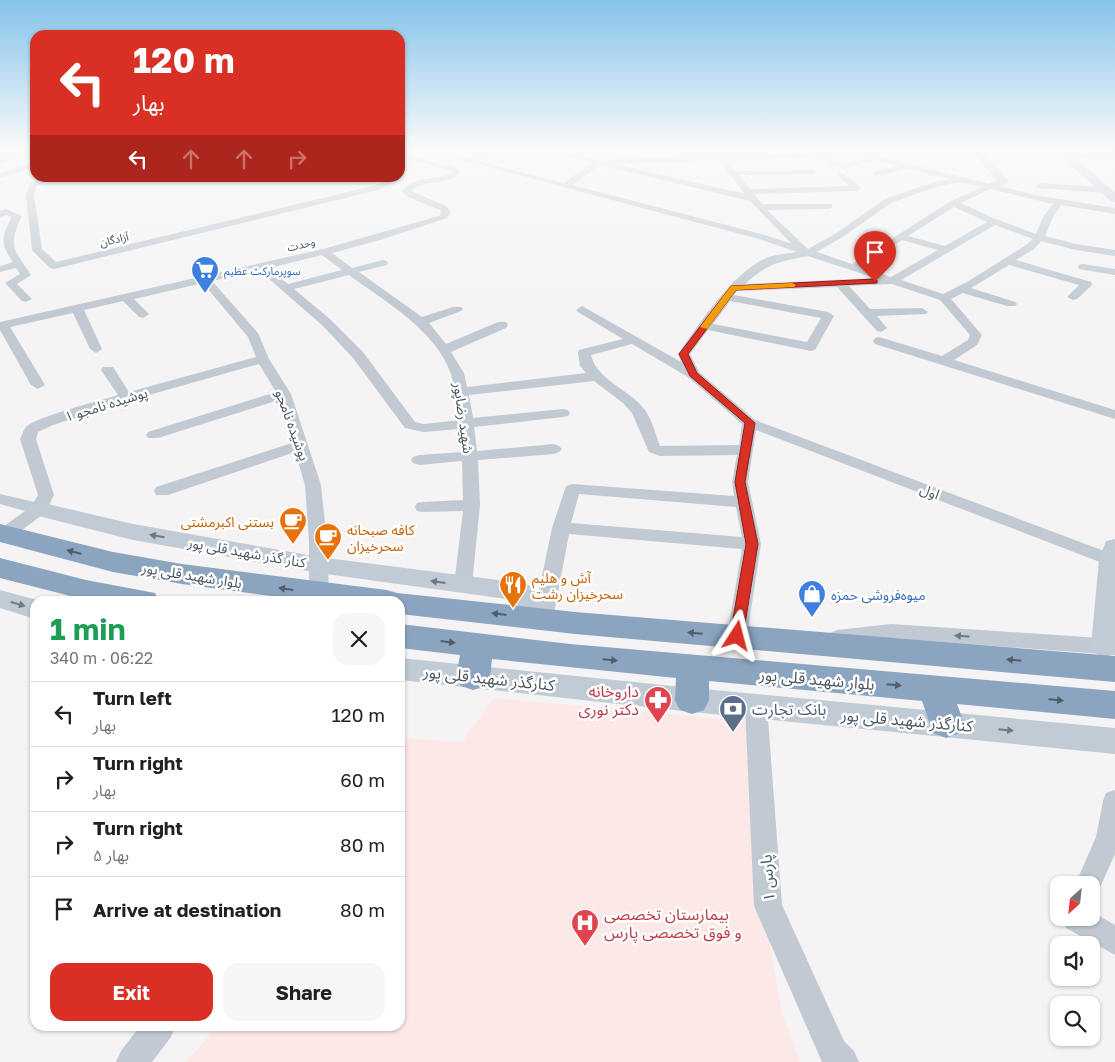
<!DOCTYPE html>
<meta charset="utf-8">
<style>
:root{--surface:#fff;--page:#f6f6f6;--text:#202124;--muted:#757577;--line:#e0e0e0;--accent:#d93025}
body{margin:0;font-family:"Golos Text","Noto Sans Arabic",sans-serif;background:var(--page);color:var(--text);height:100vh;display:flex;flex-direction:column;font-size:19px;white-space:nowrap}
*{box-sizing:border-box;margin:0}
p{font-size:16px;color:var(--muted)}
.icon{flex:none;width:28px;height:28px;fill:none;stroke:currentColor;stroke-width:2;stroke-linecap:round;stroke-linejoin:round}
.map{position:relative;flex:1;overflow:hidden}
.sheet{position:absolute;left:30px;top:596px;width:375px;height:435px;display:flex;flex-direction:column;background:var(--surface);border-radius:15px;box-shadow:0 1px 4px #0004}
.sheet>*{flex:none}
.banner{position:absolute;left:30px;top:30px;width:375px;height:152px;border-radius:15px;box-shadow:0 1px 4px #0004;background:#d93025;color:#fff;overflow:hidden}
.needle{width:32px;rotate:207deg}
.tools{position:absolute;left:1050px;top:876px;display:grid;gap:10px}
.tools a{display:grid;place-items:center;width:50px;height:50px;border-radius:10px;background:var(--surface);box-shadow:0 1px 4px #0004;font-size:25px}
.pin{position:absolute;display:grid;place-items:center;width:42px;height:42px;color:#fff;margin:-51px -21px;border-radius:50% 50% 50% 0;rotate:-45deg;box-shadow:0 0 5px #0007}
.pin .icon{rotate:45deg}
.me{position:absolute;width:55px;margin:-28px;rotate:9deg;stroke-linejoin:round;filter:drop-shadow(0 0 4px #0008)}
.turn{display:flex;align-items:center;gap:18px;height:105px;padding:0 20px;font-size:22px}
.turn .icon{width:65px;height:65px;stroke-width:2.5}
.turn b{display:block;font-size:35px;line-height:42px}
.lanes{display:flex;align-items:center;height:48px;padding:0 20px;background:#0003;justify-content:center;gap:25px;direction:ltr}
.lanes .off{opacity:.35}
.round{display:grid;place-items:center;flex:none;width:52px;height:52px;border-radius:15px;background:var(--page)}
.overview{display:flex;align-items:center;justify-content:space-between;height:85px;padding:0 20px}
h1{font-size:30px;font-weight:700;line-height:38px;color:#1e9e55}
.button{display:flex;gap:10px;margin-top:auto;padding:10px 20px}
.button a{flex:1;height:58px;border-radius:15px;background:var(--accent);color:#fff;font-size:20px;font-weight:700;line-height:58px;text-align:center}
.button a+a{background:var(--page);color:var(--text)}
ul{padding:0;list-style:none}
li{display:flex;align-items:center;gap:15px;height:65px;padding:0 20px;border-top:1px solid var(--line)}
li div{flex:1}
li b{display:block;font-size:19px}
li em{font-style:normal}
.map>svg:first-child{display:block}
</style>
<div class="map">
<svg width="1115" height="1062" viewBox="0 0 1115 1062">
<rect width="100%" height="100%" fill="#f5f3f3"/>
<path fill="#fce8e6" d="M494,698L745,721L747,728L758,879L782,1014L800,1062H186L218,1026H400V738L462,742Z"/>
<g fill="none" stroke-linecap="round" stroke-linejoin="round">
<path fill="#c1cad2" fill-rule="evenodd" d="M20,152H31L0,163V158Z
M400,152L458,169L460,173C448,186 425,178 411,191L446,206L451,212L447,218L380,240L332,253L352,268L383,260L387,261L388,263L387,265L359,272L422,317L453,307H461L463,309L461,311L429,323L446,344L498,322H506L508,325L506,328L451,352L464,373L467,387L586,373L580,366L578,353L579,350L623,339L578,312L576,310L582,306L681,362L678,354C699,324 733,272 766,258C775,254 787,254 797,252L759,239L432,152C445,152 456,157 468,158C478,158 491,152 504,152L478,161L564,183L592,163L550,152H563L598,160L716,156L713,152H721L724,156L835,152L825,156L844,164L866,158L847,152H860L1035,195L1115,208V214L1061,205L1053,217L1045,236L1076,244L1115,250V256L1076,250L1041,241L1034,249L1016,260L1091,282L1092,284L1091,286L1077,299L1073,300L1067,297L1079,285L1009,265L971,288L1015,302L1017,304L1015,306H1007L963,293L951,299L982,335L977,345L954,360L1115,410V419L875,344L873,341L875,338L879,337L942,356L968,340L970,335L940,300L892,284L849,286L870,309L922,308L928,312L926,314L877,316L887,328L881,332L877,331L837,287L737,291L734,295L828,312L834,316L815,350L811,351L708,330L690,354L699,372L755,420L1115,555V565L1105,564L756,430L748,482L761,544L747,636L744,641L737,644L730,641L727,636L742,549L569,534L553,619L550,624L543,626L536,624L533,619L552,528L566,486L572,484L734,496L732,482L737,455L660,456L649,452L632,413L623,403L594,381L469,395L473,418L563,409L568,410L570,413L568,416L563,417L474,427L477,451L554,444L559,446L562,449L559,452L554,454L478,460L480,505L472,585L470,590L463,592L456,590L454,585L463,511L423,512L417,511L415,507L417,503L423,502L463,500L462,461L419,465L413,463L411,460L413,457L419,455L462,452L459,429L424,432L405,428L353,358L323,326L259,270L212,281L258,333L269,359L291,394L321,485L327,542L329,593L326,598L319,600L312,598L309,593V542L305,485L295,452L168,495H156L154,491L156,487L292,443L279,400L158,438H148L146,435L148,432L276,392L259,364L131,400L53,425L38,432L36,439L54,495L45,513L11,538H0V529L25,511L0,504V494L34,502L38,495L20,439C22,436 23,431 25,428C34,417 100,401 118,395L101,370L103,367H113L129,392L256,357L248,337L203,283L134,299L149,314L143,318L139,317L123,301L84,310L102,349L96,353L90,349L73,313L10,327L45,385L38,389L31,385L0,330V322L323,249L439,216L441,212L440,210L408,197L402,191C415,175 435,181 452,172L400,155ZM816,157L843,169L875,160L899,166L873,172V176H876L908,169L950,179L931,183L885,199L838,232L808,249L767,210L829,209L832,208V204H762L754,194L857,191L861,188L860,186L840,172L836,174L849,186L750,189L739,175L813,174L817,172L813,170L735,171L727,160ZM719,160L745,194L614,164ZM600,165L750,201L792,244L765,235L572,185ZM960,182L982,187L951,201L852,264L817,252L844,236L891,203L936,187ZM990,189L1053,204L1043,217L1036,234L993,218L961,203ZM954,207L987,222L945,246L908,236ZM995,225L1033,239L1026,245L967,282L943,294L901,280ZM902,240L938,250L891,277L861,267ZM322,255L342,270L288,284L269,268ZM808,256L875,278L745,284C768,263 778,262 808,256ZM349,275C384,301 436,330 451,374C455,389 457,405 459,420L424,424L415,422L363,352L331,320L294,289ZM730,301L821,318L807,342L713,324ZM632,344L688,377L742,424L739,445L660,446C656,435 652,420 645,410C630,389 597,381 591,355ZM579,494L736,507L742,537L571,523Z
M1004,152H1046L1115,156V160L1008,154Z
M35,162V167L0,178V173Z
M400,176L401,178L400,180L378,190L54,269L50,268L32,250L26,195L30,183L43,178H53L37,186L34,195L42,249L56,262L372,186L391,178Z
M1040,183L1106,187L1110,190L1106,193L1037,188L1036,186Z
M6,209L22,216C7,247 14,249 31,275L17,284L32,299L26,302L22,301L5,283L20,274L16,268L0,272V266L13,262C0,243 1,238 12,217L6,215L0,217V211Z
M1083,264L1115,269V275L1079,269L1078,267L1079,265Z
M891,624L1115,639V655L891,638L837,646L830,643L827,638L830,633L837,630Z
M756,697L764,700L767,706L782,905L844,1041L854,1051L859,1062H822L754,906L745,706L748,700Z
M1115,790V854L1097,894L1091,897V885H1075L1096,837L1103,801L1106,793Z
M1091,911L1115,925V955L1066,928L1062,918H1091Z
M140,1026H175L171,1037L152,1062H116L121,1051Z"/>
<path fill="#c1cbd6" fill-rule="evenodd" d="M974,152H984L1007,179L1009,181C1004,186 994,190 987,188L985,186L996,180Z
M1056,152H1067L1115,192V202L1111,201Z
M39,502L133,524L319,557L522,583L531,586L556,619L553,626C531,632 525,615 514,600L319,573L133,540L31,514L28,509L31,504Z
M1115,539V653L1105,657L1095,653L1091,646L1099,560L1106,541Z
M0,590L41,601H35V619L0,608Z
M400,658L692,688L1115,728V754L692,712L400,680Z"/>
<path fill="#8ba5c1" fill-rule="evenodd" d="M0,524L113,552L182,564L387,590L397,593L575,612L1115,656V682L575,634L400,614V601H309L182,584L113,572L0,542Z
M0,558L86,580L155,593L159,601H90L0,578Z
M400,624L570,644L1115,691V719L957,704L964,723L959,733L946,738L933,733L922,701L709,681V700L704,710L692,714L680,710L675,700L676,678L492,659L490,677L485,686L473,690L461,686L456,677L460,655L400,648Z"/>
</g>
<defs><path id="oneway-solid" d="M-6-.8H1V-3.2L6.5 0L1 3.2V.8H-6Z" transform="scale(1.25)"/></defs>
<g fill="#6e7984">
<use href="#oneway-solid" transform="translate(157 536) rotate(-170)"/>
<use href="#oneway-solid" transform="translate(438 582) rotate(-172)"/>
<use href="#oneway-solid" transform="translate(18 604) rotate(16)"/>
<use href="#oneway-solid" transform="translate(1006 730) rotate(6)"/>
</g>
<g fill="#505e6b">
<use href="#oneway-solid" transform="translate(74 552) rotate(-166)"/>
<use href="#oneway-solid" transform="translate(286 589) rotate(-172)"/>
<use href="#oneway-solid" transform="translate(499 614) rotate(-173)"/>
<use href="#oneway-solid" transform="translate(695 633) rotate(-175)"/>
<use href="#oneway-solid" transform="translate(448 642) rotate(7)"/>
<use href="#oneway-solid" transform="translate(610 660) rotate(5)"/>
<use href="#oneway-solid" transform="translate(1014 660) rotate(-175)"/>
<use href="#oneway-solid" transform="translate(894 685) rotate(5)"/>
<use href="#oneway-solid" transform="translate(1056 700) rotate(5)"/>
</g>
<use fill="#6e7983" href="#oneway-solid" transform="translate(962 636) rotate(-176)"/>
<linearGradient id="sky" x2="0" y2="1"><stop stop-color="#85c3ea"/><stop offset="0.5" stop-color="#fafafa"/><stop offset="1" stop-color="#fafafa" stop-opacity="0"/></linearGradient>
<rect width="1115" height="301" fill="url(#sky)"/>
<path fill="#d93025" stroke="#8d1f18" d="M875,279L877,280V283L736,290L688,354L697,373L755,423L745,482L758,544L743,636L741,639H732L730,636L746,544L735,482L745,423L690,376L679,354L731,286Z"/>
<path fill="#f59e0b" d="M792,283L796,285L794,287L736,290L707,329L700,327L731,286Z"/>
<defs>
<symbol id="supermarket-pin" viewBox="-11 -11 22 30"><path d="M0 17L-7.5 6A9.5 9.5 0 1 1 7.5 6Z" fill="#3f7fe0" stroke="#fff"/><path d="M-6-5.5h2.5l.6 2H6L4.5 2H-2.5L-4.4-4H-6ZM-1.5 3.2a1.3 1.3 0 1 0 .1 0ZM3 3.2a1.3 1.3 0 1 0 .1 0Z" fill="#fff"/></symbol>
<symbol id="cafe-pin" viewBox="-11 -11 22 30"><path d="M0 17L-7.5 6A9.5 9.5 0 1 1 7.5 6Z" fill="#e8710a" stroke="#fff"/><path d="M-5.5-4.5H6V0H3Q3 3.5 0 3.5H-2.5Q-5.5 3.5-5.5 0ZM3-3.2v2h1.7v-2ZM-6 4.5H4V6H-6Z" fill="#fff"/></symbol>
<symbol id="restaurant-pin" viewBox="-11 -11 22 30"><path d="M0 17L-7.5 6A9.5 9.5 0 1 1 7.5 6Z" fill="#e8710a" stroke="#fff"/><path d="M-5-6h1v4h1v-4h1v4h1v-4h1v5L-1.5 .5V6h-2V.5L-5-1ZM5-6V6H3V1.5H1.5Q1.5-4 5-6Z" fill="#fff"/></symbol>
<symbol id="shop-pin" viewBox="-11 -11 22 30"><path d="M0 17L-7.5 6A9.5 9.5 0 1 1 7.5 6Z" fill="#3f7fe0" stroke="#fff"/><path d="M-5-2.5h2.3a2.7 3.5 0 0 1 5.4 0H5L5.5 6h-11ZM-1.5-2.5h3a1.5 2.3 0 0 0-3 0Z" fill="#fff"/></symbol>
<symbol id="pharmacy-pin" viewBox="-11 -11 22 30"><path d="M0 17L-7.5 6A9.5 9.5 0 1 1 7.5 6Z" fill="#e0444e" stroke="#fff"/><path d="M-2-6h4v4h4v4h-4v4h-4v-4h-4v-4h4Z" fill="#fff"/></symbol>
<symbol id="bank-pin" viewBox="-11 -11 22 30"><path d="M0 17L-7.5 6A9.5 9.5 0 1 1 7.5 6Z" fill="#5c6f8a" stroke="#fff"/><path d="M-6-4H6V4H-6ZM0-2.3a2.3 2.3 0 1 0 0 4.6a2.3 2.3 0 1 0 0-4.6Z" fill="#fff"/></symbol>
<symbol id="hospital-pin" viewBox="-11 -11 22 30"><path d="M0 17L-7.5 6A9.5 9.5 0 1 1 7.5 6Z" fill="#e0444e" stroke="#fff"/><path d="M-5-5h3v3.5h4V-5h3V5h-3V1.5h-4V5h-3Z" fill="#fff"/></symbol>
</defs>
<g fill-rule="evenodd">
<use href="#supermarket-pin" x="189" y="254" width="32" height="43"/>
<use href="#cafe-pin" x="277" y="505" width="32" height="43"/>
<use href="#cafe-pin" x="312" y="521" width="32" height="43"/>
<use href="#restaurant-pin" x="497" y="569" width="32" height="43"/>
<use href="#shop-pin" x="796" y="578" width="32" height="43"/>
<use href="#pharmacy-pin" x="642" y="684" width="32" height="43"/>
<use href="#bank-pin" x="717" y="693" width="32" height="43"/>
<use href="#hospital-pin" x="569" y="907" width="32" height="43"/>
</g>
<g text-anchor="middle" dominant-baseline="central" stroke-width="5" stroke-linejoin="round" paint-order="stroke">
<g font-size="11" fill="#4a5661" stroke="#fff">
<text transform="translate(114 239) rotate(-13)">آزادگان</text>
<text transform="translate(301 244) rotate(-13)">وحدت</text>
</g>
<g font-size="11" fill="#366cbe" stroke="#fff" text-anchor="start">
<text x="224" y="270">سوپرمارکت عظیم</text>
</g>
<g font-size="14" fill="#4a5661" stroke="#fff">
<text transform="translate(106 404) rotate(-17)">پوشیده نامجو ۱</text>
<text transform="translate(464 418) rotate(82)">شهید رضاپور</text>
<text transform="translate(293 425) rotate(70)">پوشیده نامجو</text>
<text transform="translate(930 491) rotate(21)">اول</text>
<text transform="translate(247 552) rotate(10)">کنار گذر شهید قلی پور</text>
<text transform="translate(192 575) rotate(9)">بلوار شهید قلی پور</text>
</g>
<g font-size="14" fill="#c56008" stroke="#fff" text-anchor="start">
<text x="274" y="521" text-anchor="end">بستنی اکبرمشتی</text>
<text x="347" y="529">کافه صبحانه<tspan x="347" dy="16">سحرخیزان</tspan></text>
<text x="532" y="577">آش و هلیم<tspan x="532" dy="16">سحرخیزان رشت</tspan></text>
</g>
<g font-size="14" fill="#366cbe" stroke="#fff" text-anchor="start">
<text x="831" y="594">میوه‌فروشی حمزه</text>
</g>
<g font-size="16" fill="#4a5661" stroke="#fff">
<text transform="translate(489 678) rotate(6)">کنارگذر شهید قلی پور</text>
<text transform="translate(817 679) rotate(5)">بلوار شهید قلی پور</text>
<text transform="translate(907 720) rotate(5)">کنارگذر شهید قلی پور</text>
<text transform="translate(767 878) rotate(-94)">پارس ۱</text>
</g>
<g font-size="16" fill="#be3a42" stroke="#fff" text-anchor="end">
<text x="639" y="691">داروخانه<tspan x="639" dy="18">دکتر نوری</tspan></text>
<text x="604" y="914" text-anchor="start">بیمارستان تخصصی<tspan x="604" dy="18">و فوق تخصصی پارس</tspan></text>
</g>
<g font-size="16" fill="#4e5e75" stroke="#fff" text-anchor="start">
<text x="752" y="709">بانک تجارت</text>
</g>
</g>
</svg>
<div class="tools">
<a><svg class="needle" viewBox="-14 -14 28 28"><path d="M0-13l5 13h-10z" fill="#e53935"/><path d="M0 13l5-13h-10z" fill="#757577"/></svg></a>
<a><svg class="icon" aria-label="sound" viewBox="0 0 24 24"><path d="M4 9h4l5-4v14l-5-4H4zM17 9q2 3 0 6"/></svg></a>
<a><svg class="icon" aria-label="search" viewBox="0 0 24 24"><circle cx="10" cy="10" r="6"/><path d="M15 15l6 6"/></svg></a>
</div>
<div class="pin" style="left:875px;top:282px;background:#d93025"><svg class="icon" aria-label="arrive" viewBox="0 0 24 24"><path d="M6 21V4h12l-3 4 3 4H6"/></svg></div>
<svg class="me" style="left:737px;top:636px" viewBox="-20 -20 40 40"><path d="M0-17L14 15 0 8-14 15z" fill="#d93025" stroke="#fff" stroke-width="4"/></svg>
<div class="banner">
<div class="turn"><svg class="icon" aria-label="left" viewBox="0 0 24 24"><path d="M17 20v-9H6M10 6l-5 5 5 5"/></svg><div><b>120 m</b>بهار</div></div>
<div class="lanes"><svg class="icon" aria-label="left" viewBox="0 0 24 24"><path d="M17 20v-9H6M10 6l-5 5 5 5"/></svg><svg class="icon off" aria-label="ahead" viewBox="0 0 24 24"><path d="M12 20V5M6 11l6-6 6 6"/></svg><svg class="icon off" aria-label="ahead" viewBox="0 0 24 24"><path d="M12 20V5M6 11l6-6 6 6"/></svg><svg class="icon off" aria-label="right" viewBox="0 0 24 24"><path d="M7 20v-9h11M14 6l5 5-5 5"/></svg></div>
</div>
<section class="sheet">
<div class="overview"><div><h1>1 min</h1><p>340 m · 06:22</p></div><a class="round"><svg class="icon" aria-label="close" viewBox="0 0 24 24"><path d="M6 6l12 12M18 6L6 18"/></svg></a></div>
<ul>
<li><svg class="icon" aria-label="left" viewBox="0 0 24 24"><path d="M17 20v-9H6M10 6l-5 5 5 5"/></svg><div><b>Turn left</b><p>بهار</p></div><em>120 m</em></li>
<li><svg class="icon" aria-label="right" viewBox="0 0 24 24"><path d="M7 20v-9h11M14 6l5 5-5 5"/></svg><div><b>Turn right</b><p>بهار</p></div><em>60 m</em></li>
<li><svg class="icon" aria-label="right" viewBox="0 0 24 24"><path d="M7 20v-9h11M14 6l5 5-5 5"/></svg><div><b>Turn right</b><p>بهار ۵</p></div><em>80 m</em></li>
<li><svg class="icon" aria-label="arrive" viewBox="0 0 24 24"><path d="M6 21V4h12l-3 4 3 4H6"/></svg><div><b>Arrive at destination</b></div><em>80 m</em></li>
</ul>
<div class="button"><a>Exit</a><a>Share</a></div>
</section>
</div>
